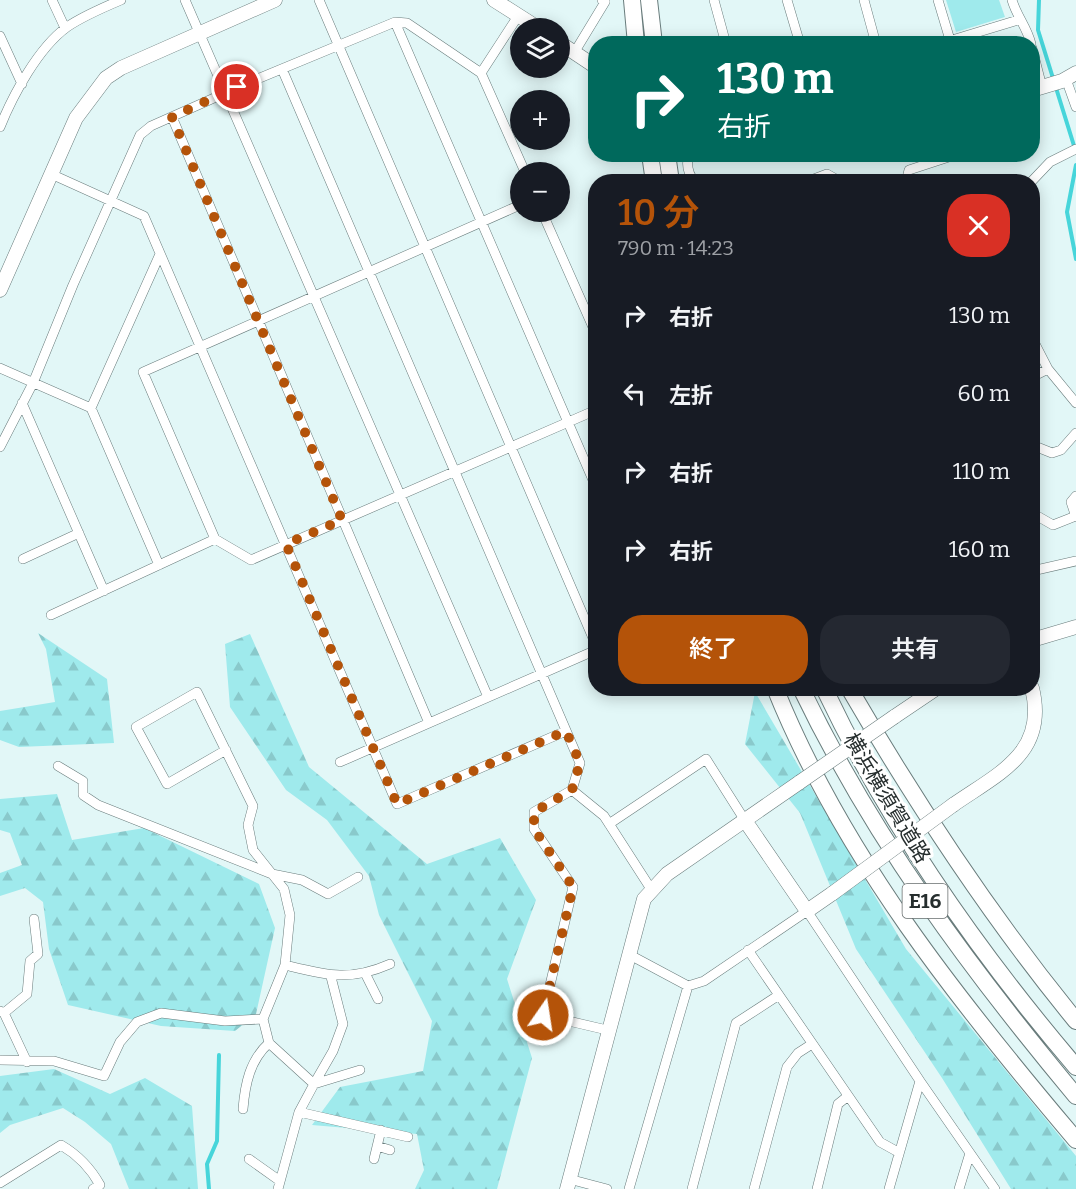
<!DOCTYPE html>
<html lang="ja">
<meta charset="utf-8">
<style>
:root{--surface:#171b24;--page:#242831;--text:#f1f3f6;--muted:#9ea1a6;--accent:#b45309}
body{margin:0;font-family:Bitter,"Noto Sans JP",serif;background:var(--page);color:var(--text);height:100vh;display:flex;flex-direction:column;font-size:22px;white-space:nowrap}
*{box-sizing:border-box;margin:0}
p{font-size:20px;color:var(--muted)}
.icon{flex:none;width:33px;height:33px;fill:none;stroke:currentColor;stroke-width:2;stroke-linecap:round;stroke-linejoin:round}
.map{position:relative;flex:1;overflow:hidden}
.drawer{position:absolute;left:588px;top:174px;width:452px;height:522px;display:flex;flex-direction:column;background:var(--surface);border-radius:24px;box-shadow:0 3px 15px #0003}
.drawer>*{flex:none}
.top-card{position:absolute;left:588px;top:36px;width:452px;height:126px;border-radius:24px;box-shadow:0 3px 15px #0003;background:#00695c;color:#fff;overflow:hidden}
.buttons{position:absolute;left:510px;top:18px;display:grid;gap:12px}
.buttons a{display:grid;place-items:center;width:60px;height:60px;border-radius:50%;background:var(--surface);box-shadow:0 3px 15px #0003;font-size:30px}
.pin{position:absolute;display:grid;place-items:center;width:51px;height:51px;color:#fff;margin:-26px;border:3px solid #fff;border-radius:50%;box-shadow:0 2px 6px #0007}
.me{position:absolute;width:66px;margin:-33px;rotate:13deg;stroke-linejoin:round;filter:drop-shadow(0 0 4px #0008)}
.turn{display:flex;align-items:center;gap:21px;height:126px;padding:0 30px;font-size:27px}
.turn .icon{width:78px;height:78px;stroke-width:2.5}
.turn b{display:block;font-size:42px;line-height:51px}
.round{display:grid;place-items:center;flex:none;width:63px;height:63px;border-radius:24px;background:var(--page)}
.head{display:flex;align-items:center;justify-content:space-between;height:102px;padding:0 30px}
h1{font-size:36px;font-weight:600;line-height:45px;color:var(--accent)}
.cta{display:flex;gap:12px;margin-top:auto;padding:12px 30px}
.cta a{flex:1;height:69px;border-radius:24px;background:var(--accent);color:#fff;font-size:24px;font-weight:600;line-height:69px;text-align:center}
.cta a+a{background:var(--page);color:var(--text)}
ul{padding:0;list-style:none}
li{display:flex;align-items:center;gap:18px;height:78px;padding:0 30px}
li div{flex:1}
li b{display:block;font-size:22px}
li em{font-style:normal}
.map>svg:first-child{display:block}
</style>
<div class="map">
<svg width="1076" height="1189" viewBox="0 0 1076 1189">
<defs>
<pattern id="forest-firs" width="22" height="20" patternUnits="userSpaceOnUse" patternTransform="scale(1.5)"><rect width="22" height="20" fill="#9feaec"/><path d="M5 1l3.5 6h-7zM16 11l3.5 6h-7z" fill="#89c9cb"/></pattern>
</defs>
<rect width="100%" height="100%" fill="#e2f7f7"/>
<path fill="#9feaec" d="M946,0H999L1005,17L956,32Z"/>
<path fill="url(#forest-firs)" d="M38,633L107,679L114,743L19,747L0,740V711L55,702L46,649Z
M250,634L309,767L427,864L500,838L536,900L507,979L532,1058L497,1189H415L424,1170L417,1134L312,1125L340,1087L423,1071L432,1021L379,915L369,876L327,820L286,790L230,707L225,644Z
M755,692L906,949L1076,1156V1189H1011L942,1078L856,949L800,813L745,744Z
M57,794L72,840L144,828L259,884L275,928L256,1014L235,1031L161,1026L68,1005L49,949L43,902L25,888L0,896V873L22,865L10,833L0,830V799Z
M54,1069L110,1094L145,1078L192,1106L198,1189H129L111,1144L85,1122L63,1108L10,1125L0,1133V1076Z"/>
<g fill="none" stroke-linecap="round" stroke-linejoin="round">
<path stroke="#47d5da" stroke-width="4" d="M1039,0L1038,30L1075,149
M1076,165L1067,212L1076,259
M209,1189L207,1164L217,1141L219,1055"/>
<defs>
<path id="street" d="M52,0L65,28
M185,0L488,697
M319,0L596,645
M714,0L726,44
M787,0L800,44
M864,0L876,44
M938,0L950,40
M1012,0C1017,17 1027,27 1031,44
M395,22L596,487
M0,36L22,84
M939,44L1018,20
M1032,48L1042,87
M574,53L605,2L602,0
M282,69L580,763L572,790L604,816L651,889
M481,73L518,16
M1066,79L1076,107
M172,117L429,723
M0,127C13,95 38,48 67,27C83,16 102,8 121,0
M689,154C686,164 688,174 695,182
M51,174L144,216L397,804L566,731
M806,182L827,174L841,182
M906,182L909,170L958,154
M1031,182L1050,162L1076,149
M520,205L143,372L215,539L251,560L596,410
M542,212L596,334
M1032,338L1048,369L1076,403
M0,368L91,408L160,254
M1032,377L1048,369
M22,403L104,591
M91,408L159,565
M1032,445L1052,453L1061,450L1076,433
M0,447L33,383L73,285L140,135L151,126L250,82L395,22L407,23L481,73L525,172
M1076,496L1071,502L1076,517
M1032,513L1053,525L1076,516
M23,559L79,533
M1032,571L1076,561
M51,615L215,539
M226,750L167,784L136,727L197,692L253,806L248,825L253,850L284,889L290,915L285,965L263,1019L269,1043C250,1060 245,1084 243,1109
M340,762L596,650
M58,766L83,781V795L98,805L272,874L302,880L328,894L358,877
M572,790L534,812V829L573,887L543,1015L607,1030
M609,824L706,759L744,819
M748,950L880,1142L898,1152
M630,955L688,986L704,981L807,911L920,1081L889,1189
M285,965C326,975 349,982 390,964
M366,975L378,999
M331,977L343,1024L333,1051L314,1084L360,1070
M0,1011L4,1013L27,1062
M4,1013L27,994L30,961L38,954L34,919
M269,1043L314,1084L299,1112L278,1189
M0,1060L54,1061L104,1076L120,1042L137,1022L161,1013L225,1021L263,1019
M920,1081L970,1153
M299,1112L408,1137
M377,1146L390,1150
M249,1159L280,1181
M374,1159L381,1130
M569,1179L607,1189
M0,1183L61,1145C78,1155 90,1167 100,1185L93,1189
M629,1189L688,986
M692,1189L736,1023L779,995
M754,1189L787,1067L798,1053L812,1044
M817,1189L838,1104L848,1096
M959,1189L970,1153L995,1189"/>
<path id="secondary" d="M494,0L538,28
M560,43L596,67
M1032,90L1062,81L1076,73
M776,154H780
M0,290L76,118L106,78L121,68L275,0
M1032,640L1076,627
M894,717L937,688
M953,805C999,773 1048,753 1032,688
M744,819L807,911L833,893
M567,1189L644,899L667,874L800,782"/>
<path id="highway" d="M632,0L636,44
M649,0L654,44
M650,154L654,182
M667,154L671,182
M775,688C843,857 960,1003 1076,1140
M801,688C873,838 970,969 1076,1096
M824,688C889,825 978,952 1076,1067
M849,688C917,805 991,917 1076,1021"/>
</defs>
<use href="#street" stroke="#697c7c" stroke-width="10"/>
<use href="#secondary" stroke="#697c7c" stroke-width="15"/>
<use href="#highway" stroke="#697c7c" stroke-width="18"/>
<use href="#street" stroke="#fff" stroke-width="9"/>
<use href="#secondary" stroke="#fff" stroke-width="14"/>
<use href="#highway" stroke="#fff" stroke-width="16"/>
<defs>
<path id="secondary-bridge" d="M800,782L894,717
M833,893L953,805"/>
</defs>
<use href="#secondary-bridge" stroke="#697c7c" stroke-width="15" stroke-linecap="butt"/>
<use href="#secondary-bridge" stroke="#fff" stroke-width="14"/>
</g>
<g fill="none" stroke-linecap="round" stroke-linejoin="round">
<path stroke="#b45309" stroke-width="10" stroke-dasharray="0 18" d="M237,87L172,117L342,520L286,544L397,804L566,731L580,763L572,790L534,812V829L573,887L543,1015"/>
</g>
<g text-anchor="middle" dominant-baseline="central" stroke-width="6" stroke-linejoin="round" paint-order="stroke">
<rect fill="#fff" stroke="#676d6d" stroke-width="1.5" x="902.5" y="884" width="45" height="34" rx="4.5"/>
<g font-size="20" font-weight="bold" fill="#262e2e">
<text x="925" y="901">E16</text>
</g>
<g font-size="21" fill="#262e2e" stroke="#fff">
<text transform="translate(887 798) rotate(59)">横浜横須賀道路</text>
</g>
</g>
</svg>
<div class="buttons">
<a><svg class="icon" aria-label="layers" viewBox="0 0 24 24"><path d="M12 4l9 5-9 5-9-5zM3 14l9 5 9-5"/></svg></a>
<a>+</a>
<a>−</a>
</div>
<div class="pin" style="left:237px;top:87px;background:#d93025"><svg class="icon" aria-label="arrive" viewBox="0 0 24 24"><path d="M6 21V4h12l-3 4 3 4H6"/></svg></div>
<svg class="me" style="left:543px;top:1015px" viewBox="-20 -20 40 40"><circle r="17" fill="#b45309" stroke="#fff" stroke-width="3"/><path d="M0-11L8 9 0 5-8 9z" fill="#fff"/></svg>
<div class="top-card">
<div class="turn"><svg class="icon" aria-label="right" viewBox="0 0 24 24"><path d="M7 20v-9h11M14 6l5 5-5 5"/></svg><div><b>130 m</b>右折</div></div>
</div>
<section class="drawer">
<div class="head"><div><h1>10 分</h1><p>790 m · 14:23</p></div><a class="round" style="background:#d93025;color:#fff"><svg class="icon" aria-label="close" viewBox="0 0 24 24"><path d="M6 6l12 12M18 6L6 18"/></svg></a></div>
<ul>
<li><svg class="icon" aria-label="right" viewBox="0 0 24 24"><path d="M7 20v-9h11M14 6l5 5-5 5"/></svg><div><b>右折</b></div><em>130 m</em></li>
<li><svg class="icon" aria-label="left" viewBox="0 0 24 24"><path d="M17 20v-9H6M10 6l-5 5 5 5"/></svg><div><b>左折</b></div><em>60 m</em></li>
<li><svg class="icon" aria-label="right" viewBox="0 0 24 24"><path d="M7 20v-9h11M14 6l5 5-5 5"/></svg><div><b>右折</b></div><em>110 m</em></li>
<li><svg class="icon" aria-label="right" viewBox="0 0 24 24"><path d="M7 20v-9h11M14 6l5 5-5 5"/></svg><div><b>右折</b></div><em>160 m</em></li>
</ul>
<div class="cta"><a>終了</a><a>共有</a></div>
</section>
</div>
